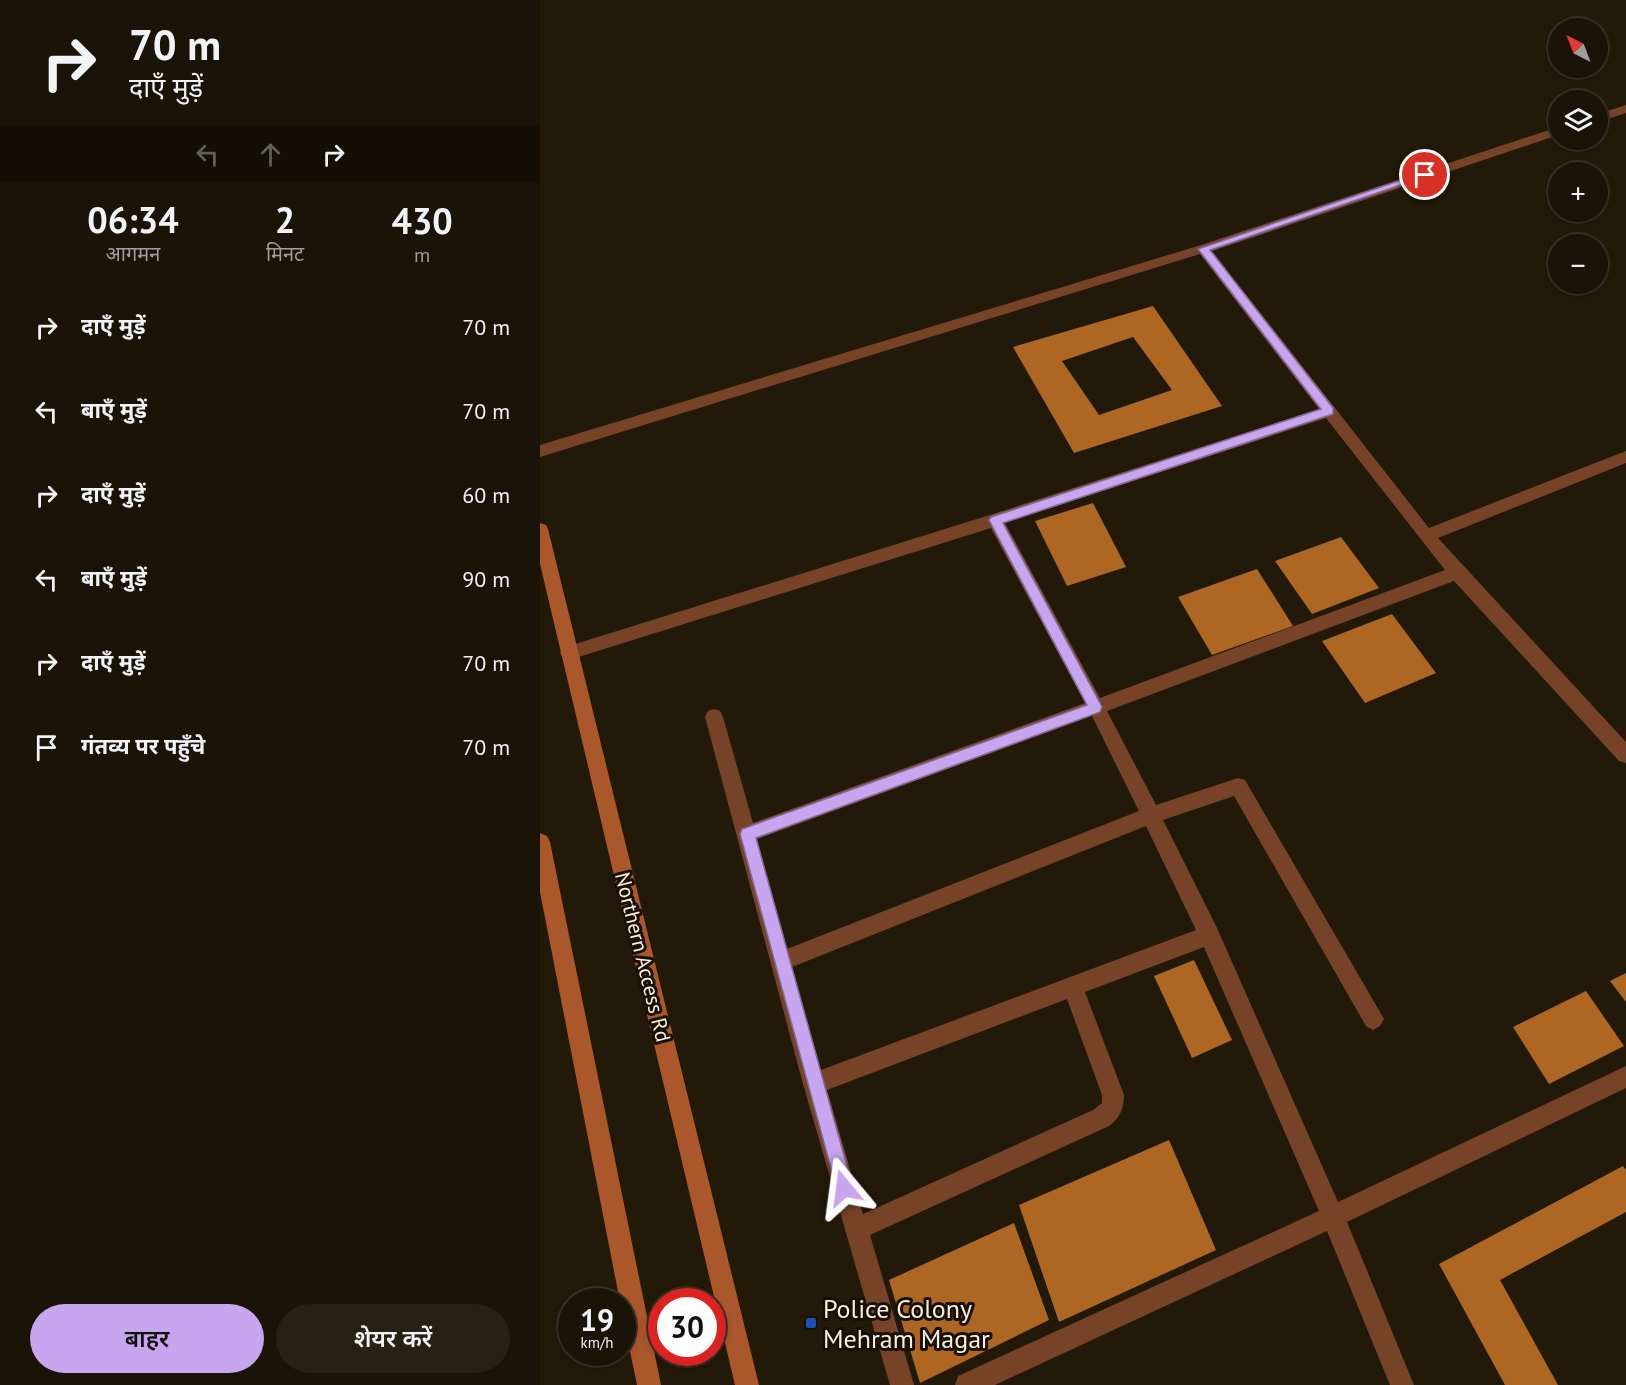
<!DOCTYPE html>
<html lang="hi">
<meta charset="utf-8">
<style>
:root{--surface:#1a1307;--page:#272015;--text:#f1f3f6;--muted:#9f9e9b;--line:#383228;--accent:#c8a5ef}
body{margin:0;font-family:"PT Sans","Noto Sans Devanagari",sans-serif;background:var(--page);color:var(--text);height:100vh;display:flex;flex-direction:column;font-size:22px;white-space:nowrap}
*{box-sizing:border-box;margin:0}
p{font-size:20px;color:var(--muted)}
.icon{flex:none;width:33px;height:33px;fill:none;stroke:currentColor;stroke-width:2;stroke-linecap:round;stroke-linejoin:round}
.map{position:relative;flex:1;overflow:hidden}
.sheet{display:flex;flex-direction:column;background:var(--surface);width:540px}
.sheet>*{flex:none}
.top-card{background:#1a1307;color:var(--text);overflow:hidden}
.needle{width:39px;rotate:318deg}
.buttons{position:absolute;left:1008px;top:18px;display:grid;gap:12px}
.buttons a{display:grid;place-items:center;width:60px;height:60px;border-radius:50%;background:var(--surface);box-shadow:0 3px 9px #0003,0 0 0 2px var(--line);font-size:30px}
.speed{position:absolute;left:18px;top:1288px;display:flex;gap:12px;font-size:30px;font-weight:700;text-align:center}
.speed>*{display:grid;place-content:center;width:78px;height:78px;border-radius:50%;background:var(--surface);box-shadow:0 3px 9px #0003,0 0 0 2px var(--line);line-height:1}
.speed small{font-size:15px;font-weight:400}
.speed .limit{border:9px solid #d22;background:#fff;color:#111}
.pin{position:absolute;display:grid;place-items:center;width:51px;height:51px;color:#fff;margin:-26px;border:3px solid #fff;border-radius:50%;box-shadow:0 2px 6px #0007}
.me{position:absolute;width:66px;margin:-33px;rotate:344deg;stroke-linejoin:round;filter:drop-shadow(0 0 4px #0008)}
.turn{display:flex;align-items:center;gap:21px;height:126px;padding:0 30px;font-size:27px}
.turn .icon{width:78px;height:78px;stroke-width:2.5}
.turn b{display:block;font-size:42px;line-height:51px}
.lanes{display:flex;align-items:center;height:57px;padding:0 30px;background:#0003;justify-content:center;gap:30px;direction:ltr}
.lanes .off{opacity:.35}
.eta{display:flex;justify-content:space-evenly;align-items:center;height:102px;text-align:center}
.eta b{font-size:36px;font-weight:600;line-height:42px}
.button{display:flex;gap:12px;margin-top:auto;padding:12px 30px}
.button a{flex:1;height:69px;border-radius:36px;background:var(--accent);color:#111;font-size:24px;font-weight:600;line-height:69px;text-align:center}
.button a+a{background:var(--page);color:var(--text)}
ul{padding:0;list-style:none}
li{display:flex;align-items:center;gap:18px;height:84px;padding:0 30px}
li div{flex:1}
li b{display:block;font-size:22px}
li em{font-style:normal}
main{display:flex;flex:1;min-height:0}
.map>svg:first-child{display:block}
</style>
<main>
<section class="sheet">
<div class="top-card">
<div class="turn"><svg class="icon" aria-label="right" viewBox="0 0 24 24"><path d="M7 20v-9h11M14 6l5 5-5 5"/></svg><div><b>70 m</b>दाएँ मुड़ें</div></div>
<div class="lanes"><svg class="icon off" aria-label="left" viewBox="0 0 24 24"><path d="M17 20v-9H6M10 6l-5 5 5 5"/></svg><svg class="icon off" aria-label="ahead" viewBox="0 0 24 24"><path d="M12 20V5M6 11l6-6 6 6"/></svg><svg class="icon" aria-label="right" viewBox="0 0 24 24"><path d="M7 20v-9h11M14 6l5 5-5 5"/></svg></div>
</div>
<div class="eta">
<div><b>06:34</b><p>आगमन</p></div>
<div><b>2</b><p>मिनट</p></div>
<div><b>430</b><p>m</p></div>
</div>
<ul>
<li><svg class="icon" aria-label="right" viewBox="0 0 24 24"><path d="M7 20v-9h11M14 6l5 5-5 5"/></svg><div><b>दाएँ मुड़ें</b></div><em>70 m</em></li>
<li><svg class="icon" aria-label="left" viewBox="0 0 24 24"><path d="M17 20v-9H6M10 6l-5 5 5 5"/></svg><div><b>बाएँ मुड़ें</b></div><em>70 m</em></li>
<li><svg class="icon" aria-label="right" viewBox="0 0 24 24"><path d="M7 20v-9h11M14 6l5 5-5 5"/></svg><div><b>दाएँ मुड़ें</b></div><em>60 m</em></li>
<li><svg class="icon" aria-label="left" viewBox="0 0 24 24"><path d="M17 20v-9H6M10 6l-5 5 5 5"/></svg><div><b>बाएँ मुड़ें</b></div><em>90 m</em></li>
<li><svg class="icon" aria-label="right" viewBox="0 0 24 24"><path d="M7 20v-9h11M14 6l5 5-5 5"/></svg><div><b>दाएँ मुड़ें</b></div><em>70 m</em></li>
<li><svg class="icon" aria-label="arrive" viewBox="0 0 24 24"><path d="M6 21V4h12l-3 4 3 4H6"/></svg><div><b>गंतव्य पर पहुँचे</b></div><em>70 m</em></li>
</ul>
<div class="button"><a>बाहर</a><a>शेयर करें</a></div>
</section>
<div class="map">
<svg width="1086" height="1385" viewBox="0 0 1086 1385">
<rect width="100%" height="100%" fill="#231909"/>
<path fill="#ad6722" fill-rule="evenodd" d="M613,306L682,406L534,453L473,347ZM593,337L632,390L559,415L522,361Z
M553,503L586,567L527,586L495,521Z
M801,537L839,588L772,614L735,561Z
M717,569L753,626L672,655L638,597Z
M852,614L896,673L825,703L782,641Z
M654,960L692,1040L652,1058L614,976Z
M1086,973V1002L1070,981Z
M1046,991L1084,1046L1009,1084L973,1027Z
M629,1140L676,1250L519,1322L479,1205Z
M1083,1166L1086,1170V1212L960,1280L1018,1385H965L899,1264Z
M474,1223L509,1320L380,1383L349,1280Z"/>
<g fill="none" stroke-linecap="round" stroke-linejoin="round">
<path fill="#764329" fill-rule="evenodd" d="M1086,105V113L1058,122V114Z
M1018,127V135L672,251L889,528L1086,451V463L898,538L1086,742V763L1079,761L914,581L567,711L616,805L698,778L705,780L840,1012L844,1019L840,1026L833,1030L826,1026L694,796L623,820L677,928L798,1202L1086,1066V1088L807,1222L874,1385H850L787,1231L455,1385H415L418,1376L779,1211L664,947L545,992L584,1095C584,1108 580,1118 569,1126L330,1235L374,1385H350L263,1084L165,717L168,711L174,709L180,711L183,717L213,823L545,703L451,528L29,660L23,658L20,653L23,648L29,646L453,514L779,409L660,254L0,457V445L658,246ZM786,418L905,570L560,698L465,523ZM552,716L599,811L247,949L217,839ZM606,826L656,930L281,1070L252,967ZM527,999L562,1095V1103L553,1110L323,1214L287,1090Z"/>
<path fill="#aa572c" fill-rule="evenodd" d="M0,523L6,525L8,529L219,1385H195L0,564Z
M0,833L7,836L10,842L121,1385H97L82,1313V1302H80L0,892Z"/>
</g>
<path fill="#c8a5ef" stroke="#826b9b" stroke-width="1.5" d="M882,173L890,175L670,250L793,408V414L463,523L560,703L562,707L560,712L216,838L313,1188L310,1194L304,1196L298,1194L200,834L202,829L547,705L449,520L451,517L781,409L658,249Z"/>
<rect fill="#1a4fb4" stroke="#1a1002" stroke-width="2" x="265" y="1317" width="12" height="12" rx="3"/>
<g text-anchor="middle" dominant-baseline="central" stroke-width="6" stroke-linejoin="round" paint-order="stroke">
<g font-size="21" fill="#f6efe4" stroke="#1a1002">
<text transform="translate(103 957) rotate(76)">Northern Access Rd</text>
</g>
<g font-size="26" fill="#f6efe4" stroke="#1a1002" text-anchor="start">
<text x="283" y="1308">Police Colony<tspan x="283" dy="30">Mehram Magar</tspan></text>
</g>
</g>
</svg>
<div class="buttons">
<a><svg class="needle" viewBox="-14 -14 28 28"><path d="M0-13l5 13h-10z" fill="#e53935"/><path d="M0 13l5-13h-10z" fill="#9f9e9b"/></svg></a>
<a><svg class="icon" aria-label="layers" viewBox="0 0 24 24"><path d="M12 4l9 5-9 5-9-5zM3 14l9 5 9-5"/></svg></a>
<a>+</a>
<a>−</a>
</div>
<div class="speed"><div>19<small>km/h</small></div><div class="limit">30</div></div>
<div class="pin" style="left:885px;top:175px;background:#d93025"><svg class="icon" aria-label="arrive" viewBox="0 0 24 24"><path d="M6 21V4h12l-3 4 3 4H6"/></svg></div>
<svg class="me" style="left:304px;top:1188px" viewBox="-20 -20 40 40"><path d="M0-17L14 15 0 8-14 15z" fill="#c8a5ef" stroke="#fff" stroke-width="4"/></svg>
</div>
</main>
